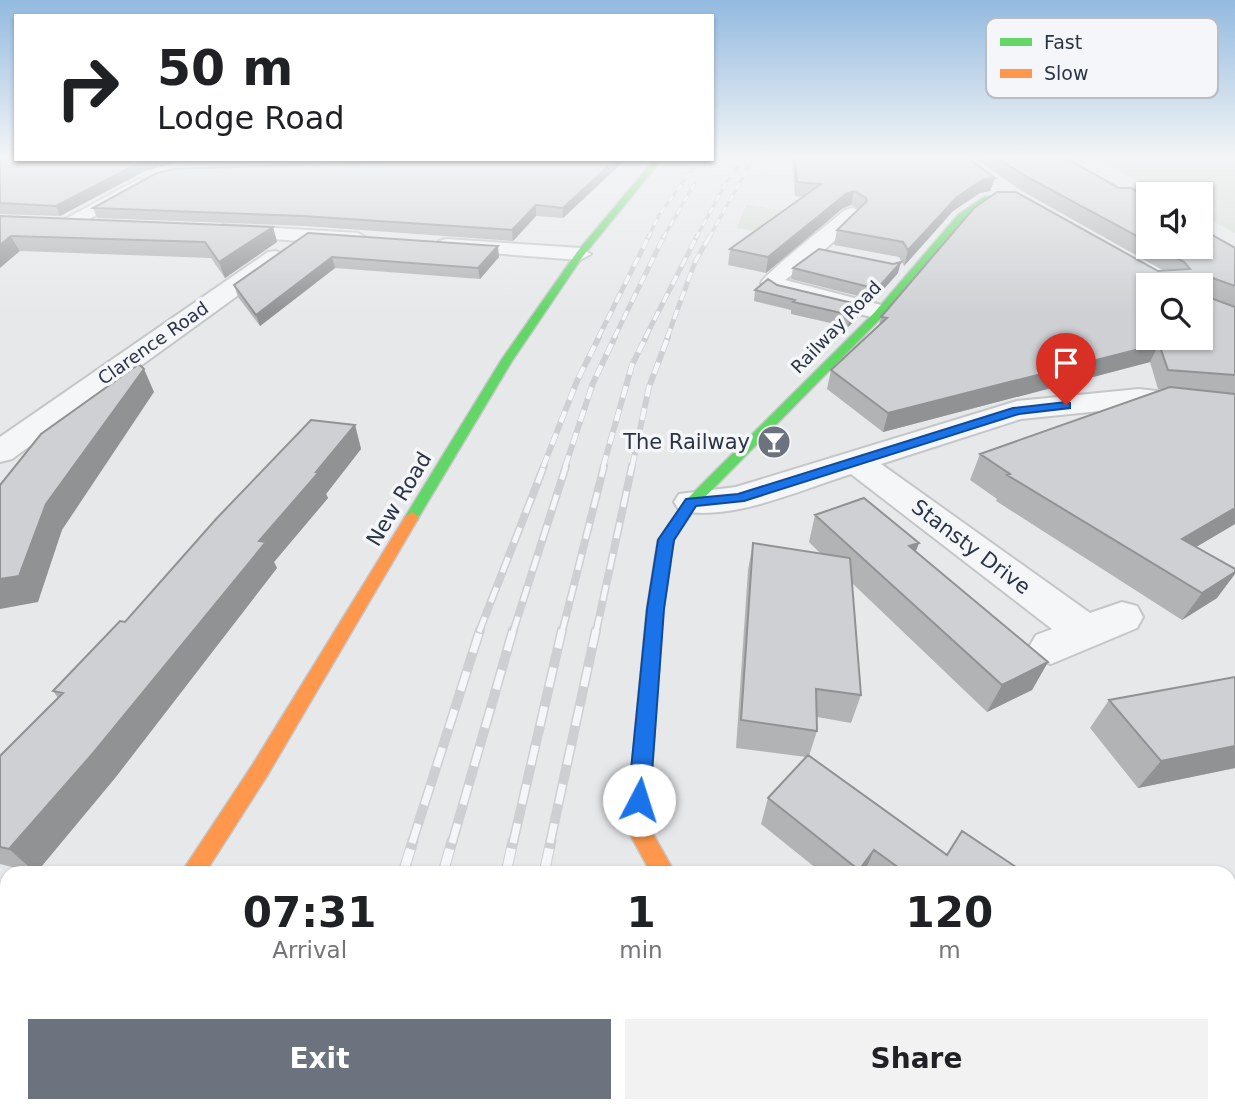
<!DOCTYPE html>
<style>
:root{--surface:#fff;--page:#f2f2f2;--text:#202124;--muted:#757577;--accent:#6c737f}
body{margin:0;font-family:"DejaVu Sans",sans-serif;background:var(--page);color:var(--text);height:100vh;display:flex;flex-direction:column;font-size:26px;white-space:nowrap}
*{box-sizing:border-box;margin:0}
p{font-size:23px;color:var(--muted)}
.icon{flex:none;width:38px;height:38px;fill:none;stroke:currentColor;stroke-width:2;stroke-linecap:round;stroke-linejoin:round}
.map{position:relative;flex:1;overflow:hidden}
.drawer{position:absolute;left:0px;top:866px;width:1236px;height:247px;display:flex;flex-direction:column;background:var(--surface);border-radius:21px 21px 0 0;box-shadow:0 2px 5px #0004}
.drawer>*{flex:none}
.top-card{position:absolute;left:14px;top:14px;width:700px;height:147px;border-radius:0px;box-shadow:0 2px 5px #0004;background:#fff;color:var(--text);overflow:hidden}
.tools{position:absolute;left:1136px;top:182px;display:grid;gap:14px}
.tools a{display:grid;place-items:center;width:77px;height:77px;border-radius:0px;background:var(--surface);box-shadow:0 2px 5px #0004;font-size:35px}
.pin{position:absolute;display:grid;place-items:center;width:60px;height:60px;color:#fff;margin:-72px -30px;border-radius:50% 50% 50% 0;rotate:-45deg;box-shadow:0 0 7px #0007}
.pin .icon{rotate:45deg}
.me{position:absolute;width:77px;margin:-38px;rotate:5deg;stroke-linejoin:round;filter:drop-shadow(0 0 5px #0008)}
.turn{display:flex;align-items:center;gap:24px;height:147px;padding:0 28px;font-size:32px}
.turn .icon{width:91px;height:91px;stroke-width:2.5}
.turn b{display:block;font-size:49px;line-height:60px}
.eta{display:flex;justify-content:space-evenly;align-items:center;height:119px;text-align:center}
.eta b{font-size:42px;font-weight:800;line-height:49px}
.primary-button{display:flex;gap:14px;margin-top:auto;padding:14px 28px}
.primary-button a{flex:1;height:80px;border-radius:0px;background:var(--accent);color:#fff;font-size:28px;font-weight:800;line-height:80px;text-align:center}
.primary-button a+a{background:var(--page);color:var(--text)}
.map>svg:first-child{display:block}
</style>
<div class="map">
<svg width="1235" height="1112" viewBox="0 0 1235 1112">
<rect width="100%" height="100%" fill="#e6e8ea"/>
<path fill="#d6ded6" d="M1095,158H1235V233L1201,215L1200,194H1162Z
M746,205L829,217L824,219L833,221L807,241L737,228Z"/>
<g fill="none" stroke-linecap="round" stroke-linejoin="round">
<defs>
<path id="street" d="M139,179L148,184L145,188L73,228L66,230L56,224Z
M852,208L859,210L862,214L859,218L820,254L785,280L889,307L892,312L889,317L880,319L776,294L761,283C766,272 830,223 845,210Z
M223,225L358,233L368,239L358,245L216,235L213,231Z
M446,239L580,248L591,254L580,260L439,249L436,245L439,241Z
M276,251L287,257L284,262L12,459L0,462V437L268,252Z
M1139,389L1235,400V418L1139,407L1021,419L881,464L1090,613L1122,602L1137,606L1143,617L1137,628L1051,664L1036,659L1029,647L1036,635L1052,629L851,474C802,489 730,523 679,510L674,502L679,494L736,487L1017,401Z
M889,1106H963L966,1112H892Z"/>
<path id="fast" d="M655,159H662L583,256L512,361L417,520H407L405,517L502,359L577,252Z
M1018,195L1015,199L989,201L964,219L882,317L697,505L674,540L668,569H656L654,565L658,540L687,499L874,313L958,215L984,197Z
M22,1106H52L50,1112H20Z"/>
<path id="slow" d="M412,512L419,517L267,776L205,873H181L253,764L405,517Z
M662,560L670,565L663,609L648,825L675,873H651L626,827L647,609L654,565Z"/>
</defs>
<use href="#street" stroke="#c4c6c8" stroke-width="4"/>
<use href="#fast" stroke="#c4c6c8" stroke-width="3"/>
<use href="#slow" stroke="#c4c6c8" stroke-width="3"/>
<use href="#street" fill="#f5f6f7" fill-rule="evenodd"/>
<use href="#fast" fill="#63d668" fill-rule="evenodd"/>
<use href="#slow" fill="#ff974d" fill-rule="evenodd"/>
<defs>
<path id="rail-far5" d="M648,238L659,215L700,159
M663,238L695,183
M696,238L726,183L744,158
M709,238L750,164"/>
<path id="rail-far4" d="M598,338L649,236
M614,338L664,236
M645,338L697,236
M667,338L695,262L710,236"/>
<path id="rail-far3" d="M543,467L577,381L599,337
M565,467L593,383L615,337
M603,467L632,365L646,337
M632,467L649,387L668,337"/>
<path id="rail-far2" d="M479,632L544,466
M513,632L566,466
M562,632L604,466
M596,632L632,466"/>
<path id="rail-far1" d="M412,843L480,630
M452,843L513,630
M513,843L562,630
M550,843L596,630"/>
<path id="rail" d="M403,873L413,841
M443,873L452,841
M506,873L513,841
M544,873L551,841
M327,1112L329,1106
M372,1112L374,1106
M460,1112L461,1106
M509,1112L510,1106"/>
</defs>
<use href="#rail-far5" stroke="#cecfd2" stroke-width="3.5"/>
<use href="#rail-far4" stroke="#cecfd2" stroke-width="5"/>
<use href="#rail-far3" stroke="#cecfd2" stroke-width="6"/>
<use href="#rail-far2" stroke="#cecfd2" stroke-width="8"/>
<use href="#rail-far1" stroke="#cecfd2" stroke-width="10"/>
<use href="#rail" stroke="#cecfd2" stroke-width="11"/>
<use href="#rail-far5" stroke="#f4f6f9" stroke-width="2.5" stroke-dasharray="7" stroke-linecap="butt"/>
<use href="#rail-far4" stroke="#f4f6f9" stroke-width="3.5" stroke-dasharray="10" stroke-linecap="butt"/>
<use href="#rail-far3" stroke="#f4f6f9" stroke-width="4.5" stroke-dasharray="12" stroke-linecap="butt"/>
<use href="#rail-far2" stroke="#f4f6f9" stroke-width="5" stroke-dasharray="16" stroke-linecap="butt"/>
<use href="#rail-far1" stroke="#f4f6f9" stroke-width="7" stroke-dasharray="20" stroke-linecap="butt"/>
<use href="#rail" stroke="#f4f6f9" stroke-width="9" stroke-dasharray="25" stroke-linecap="butt"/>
</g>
<path fill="#b1b3b5" d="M0,158L16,159H626L563,218L536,216L513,241L306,226L97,218L93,208L383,162L379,159L175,163L145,171L60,216L0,214Z
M792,158H968L995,178L990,191L980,193L953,211L904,266L899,257L834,245L837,230L859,209L851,205L843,208L766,273L728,265L730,249L804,197L795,196Z
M975,158H1066L1119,188L1148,198V247H1200L1235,248V307L1208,296L1235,307V524L1196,547L1217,598L1182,620L996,501L997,499L970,480L980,454L1163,389H1158L1150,362L883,432L827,389L831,370L879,325L881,317L1164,271L1022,191Z
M0,216L273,227L277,242L225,278L211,258L20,251Z
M308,233L499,257L480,279L335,268L260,326L238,297L234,285Z
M793,268L898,273L874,300L791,279Z
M777,285L861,305L858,317L848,327L791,314V310L754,301L755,290Z
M355,425L361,449L326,494L328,498L274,562L277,568L115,778L36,873L0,864V756L58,698L53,691L125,622Z
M815,515L915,552L1048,662L1032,690L987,712L852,583L861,695L851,723L817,717V731L809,756L947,855L1025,873H822L761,824L768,798L806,757L736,748L748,570L753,543L821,554L809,542Z
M1235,677V768L1138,788L1090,728L1109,700Z
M1114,1106H1228L1235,1112H1122Z"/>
<path fill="#909294" d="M151,159H174L175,163L145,171L60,216L56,206L141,162Z
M616,159H626L563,218V208Z
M995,178L990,191L980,193L953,211L904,266L908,250L957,197L984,179Z
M854,191L851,205L843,208L766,273L768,257L846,194Z
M536,205V216L513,241L512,230Z
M273,227L277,242L225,278L219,262Z
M11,236L20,251L0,268V245Z
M498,246L499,257L480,279L478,268Z
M332,257L335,268L260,326L256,315Z
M901,262L898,273L874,300L877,289Z
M861,305L858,317L848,327L850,315Z
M1159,344L1150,362L883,432L888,413Z
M144,369L154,392L62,530L38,602L0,609V579L46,504Z
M355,425L361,449L326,494L328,498L274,562L277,568L115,778L36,873L9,849Z
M1235,508V524L1164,566L1182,539Z
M919,543L909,570V546Z
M1235,572V574L1217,598L1182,620L1202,593Z
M1048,662L1032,690L987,712L1002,685Z
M1235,746V768L1138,788L1161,761Z
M874,850L864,873H858L859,870Z"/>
<path fill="#ced0d3" stroke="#909294" stroke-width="2" fill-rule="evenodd" d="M0,158H16V159H151L141,162L56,206L0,203Z
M795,158H968L995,178L984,179L957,197L908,250L903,242L837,230L867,201L866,198L854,191L846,194L768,257L730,249L821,184L797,182Z
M997,158H1066L1119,188H1131L1148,198V242L1027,177Z
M387,159H616L563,208L536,205L512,230L303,216L93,208L155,174L173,169L385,162Z
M997,192H1016L1158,271L1190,269L1184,262L1157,247H1200V228L1235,248V286L1207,276L1208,297L1235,307V375L1168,370L1159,344L888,413L831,370L887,318L881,317L974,208ZM1148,285H1200V338H1148Z
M0,216L273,227L219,262L205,242L11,236L0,245Z
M308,233L498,246L478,268L332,257L256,315L234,285Z
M819,249L893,264L901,262L877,289L793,268Z
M768,279L777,285L861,305L850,315L793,302L795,300L755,290Z
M139,364L144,369L46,504L19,576L0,579V485L41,434Z
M1170,387L1235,394V508L1182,539L1235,569V572L1202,593L1007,475L1010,474L980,454Z
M311,420L355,425L316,472H319L259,541L266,542L94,752L9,849L0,847V756L63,693L53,691L120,621L125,622L217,518Z
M864,498L919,543L909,546L1048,662L1002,685L815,515Z
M753,543L850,558L861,695L816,689L817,731L741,720Z
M1235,677V746L1161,761L1109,700Z
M808,755L947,855L962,831L1025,873H906L874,850L859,870L768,798Z
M1228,1055L1235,1059V1112H1175L1167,1106H1228Z
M632,1106H742L738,1112H628Z"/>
<linearGradient id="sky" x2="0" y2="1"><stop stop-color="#93bae0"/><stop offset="0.5" stop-color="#f4f5f6"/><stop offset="1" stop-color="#f4f5f6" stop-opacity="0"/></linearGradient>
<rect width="1235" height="314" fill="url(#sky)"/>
<path fill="#1a73e8" stroke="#114b97" stroke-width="2" d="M1066,402L1070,403V408L1019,414L744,501L696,506L674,540L664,609L650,800L647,807L639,810L632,807L628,800L647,609L658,540L686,499L738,494L1013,408Z"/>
<defs>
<symbol id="bar-disc" viewBox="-11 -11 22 22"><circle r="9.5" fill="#6c737f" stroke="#f4f6f9"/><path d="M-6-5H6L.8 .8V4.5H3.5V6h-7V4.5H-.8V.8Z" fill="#fff"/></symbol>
</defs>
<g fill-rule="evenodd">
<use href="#bar-disc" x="755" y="423" width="38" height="38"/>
</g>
<g text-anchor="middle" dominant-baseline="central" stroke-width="7" stroke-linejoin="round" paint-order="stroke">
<g font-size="18" fill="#2b3445" stroke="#f4f6f9">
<text transform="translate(836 327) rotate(-46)">Railway Road</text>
<text transform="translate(153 343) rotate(-35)">Clarence Road</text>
</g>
<g font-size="21" fill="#2b3445" stroke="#f4f6f9" text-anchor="end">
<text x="750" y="442">The Railway</text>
</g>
<g font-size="21" fill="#2b3445" stroke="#f4f6f9">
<text transform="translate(399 499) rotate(-59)">New Road</text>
<text transform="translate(971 547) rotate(37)">Stansty Drive</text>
</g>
</g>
<rect x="986" y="18" width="232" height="80" rx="10" fill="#f4f6f9" stroke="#b8bcc3" stroke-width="2"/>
<rect x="1000" y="38" width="32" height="8" fill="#63d668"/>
<rect x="1000" y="69" width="32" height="9" fill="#ff974d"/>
<g font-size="19" fill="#2b3445">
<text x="1044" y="49">Fast</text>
<text x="1044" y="80">Slow</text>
</g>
</svg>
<div class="tools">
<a><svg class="icon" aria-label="sound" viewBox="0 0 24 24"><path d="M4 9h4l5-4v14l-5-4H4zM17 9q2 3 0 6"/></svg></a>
<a><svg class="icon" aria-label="search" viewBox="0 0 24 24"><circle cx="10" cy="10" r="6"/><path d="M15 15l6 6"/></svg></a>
</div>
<div class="pin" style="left:1066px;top:405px;background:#d93025"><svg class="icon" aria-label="arrive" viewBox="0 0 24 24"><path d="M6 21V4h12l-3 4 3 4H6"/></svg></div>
<svg class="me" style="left:639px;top:800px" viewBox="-20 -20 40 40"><circle r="19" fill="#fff"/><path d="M0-13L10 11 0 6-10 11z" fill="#1a73e8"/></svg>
<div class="top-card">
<div class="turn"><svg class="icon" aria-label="right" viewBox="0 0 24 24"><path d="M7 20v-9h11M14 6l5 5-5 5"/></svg><div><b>50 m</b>Lodge Road</div></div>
</div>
<section class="drawer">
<div class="eta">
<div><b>07:31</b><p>Arrival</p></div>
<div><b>1</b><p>min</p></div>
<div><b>120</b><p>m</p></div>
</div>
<div class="primary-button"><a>Exit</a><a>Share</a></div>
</section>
</div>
